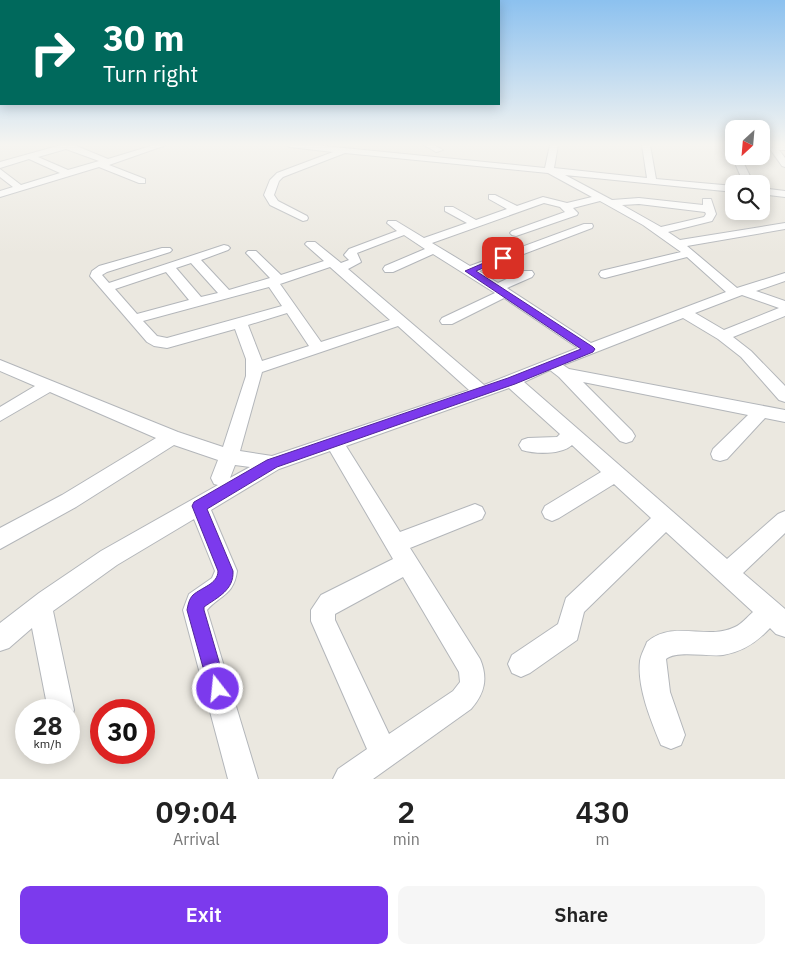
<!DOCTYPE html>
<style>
:root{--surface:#fff;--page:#f6f6f6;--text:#222;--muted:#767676;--accent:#7c3aed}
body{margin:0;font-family:"IBM Plex Sans",sans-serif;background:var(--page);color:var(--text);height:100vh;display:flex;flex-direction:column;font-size:19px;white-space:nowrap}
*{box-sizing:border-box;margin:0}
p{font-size:16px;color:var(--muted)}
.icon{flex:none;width:28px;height:28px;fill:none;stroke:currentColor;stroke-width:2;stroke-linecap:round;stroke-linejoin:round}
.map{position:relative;height:779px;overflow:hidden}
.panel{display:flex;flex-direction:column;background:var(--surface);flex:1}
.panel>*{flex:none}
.guide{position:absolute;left:0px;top:0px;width:500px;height:105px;box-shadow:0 2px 12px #0003;background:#00695c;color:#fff;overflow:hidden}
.needle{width:32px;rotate:206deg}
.fabs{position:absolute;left:725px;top:120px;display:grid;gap:10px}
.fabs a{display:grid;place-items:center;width:45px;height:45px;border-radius:10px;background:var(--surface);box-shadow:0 2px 12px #0003;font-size:25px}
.speed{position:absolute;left:15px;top:699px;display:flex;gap:10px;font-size:25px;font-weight:700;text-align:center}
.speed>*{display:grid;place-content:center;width:65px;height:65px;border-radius:50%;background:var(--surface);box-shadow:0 2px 12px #0003;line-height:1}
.speed small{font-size:12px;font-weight:400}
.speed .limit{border:8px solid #d22;background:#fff;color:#111}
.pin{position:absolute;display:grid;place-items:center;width:42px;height:42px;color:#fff;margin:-21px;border-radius:10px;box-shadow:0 2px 8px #0006}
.me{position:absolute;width:55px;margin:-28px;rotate:344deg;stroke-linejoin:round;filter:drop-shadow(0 0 4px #0008)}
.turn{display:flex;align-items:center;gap:18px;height:105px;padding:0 20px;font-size:22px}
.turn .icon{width:65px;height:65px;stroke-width:2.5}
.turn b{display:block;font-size:35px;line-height:42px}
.eta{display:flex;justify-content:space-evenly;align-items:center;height:85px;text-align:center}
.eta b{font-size:30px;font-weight:600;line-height:35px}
.action{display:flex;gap:10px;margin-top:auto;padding:10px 20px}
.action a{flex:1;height:58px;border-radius:10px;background:var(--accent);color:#fff;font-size:20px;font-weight:600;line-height:58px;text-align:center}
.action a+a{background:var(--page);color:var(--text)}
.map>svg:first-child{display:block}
</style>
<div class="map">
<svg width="785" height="779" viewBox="0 0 785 779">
<rect width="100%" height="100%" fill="#ebe8e0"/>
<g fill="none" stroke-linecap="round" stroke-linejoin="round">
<defs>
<path id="minor" d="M61,145H74L108,159L154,145H166L109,165L145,179V183H139L99,167L0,197V191L13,187L0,177V169L21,185L60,173L29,159L0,168V162ZM66,149L99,161L68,170L38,157Z
M286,145H314L545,168L550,145H558L554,168L647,178L642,145H650L656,179L734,186V192L565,175L612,200L639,198L703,205V199H711L716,214L712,221L668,232L680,240L785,223V229L687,246L737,288L785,273V281L756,291L785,301V316L733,337L751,351L785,386V402L779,400L741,357L718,339L683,318L563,365L569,369L785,410V422L765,418L727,459L720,461L713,459L711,454L713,449L748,415L583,382L632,431L635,436L632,441L626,443L620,441L559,377L550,370L524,382L727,559L778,514L785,511V533L743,573L785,609V637L776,634L770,628C757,642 743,652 723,655C709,657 676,650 666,659L670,692L685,735L681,745L671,749L661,745C651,721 637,687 640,661C641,654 645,648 647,642C674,619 707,641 735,627C742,624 747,617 753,612L666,532L584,612L577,640L530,673L521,677L512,673L508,664L512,655L558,624L566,598L651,518L614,484L559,518L552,521L545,518L542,512L545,506L601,472L572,445C561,455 535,454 522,450L519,445L522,440L528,438L557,437L560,434L509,388L346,446L400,532L475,504L482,507L485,513L482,519L410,548L480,659C488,678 485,693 471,709L373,779H333L338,769L367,749L311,621V610L321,595L393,559L330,451L279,469L211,510L237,571C234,595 220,595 207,610L258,779H228L183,610L189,594L212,578L215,571L194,519L117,565L53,611L74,710L71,720H69V710H48L32,628L9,648L0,651V623L39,593L101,551L218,485L214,484L211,478L218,460L174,445L76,507L0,549V528L62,495L156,438L50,392L0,421V407L35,386L0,371V360L178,432L223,447L246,376V359L235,329L167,348L154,346L147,342L90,276L92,271L99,266L162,248H170L172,250L170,252L107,272L102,275L109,283L224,245L228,246L230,248L228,250L201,260L229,290L270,278L248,255L246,253L248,251H256L281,275L324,261L307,246L305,244L307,242H315L341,263L349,260L344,255L349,249L397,231L387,223L388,221H396L424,238L467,223L445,211V207H453L476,220L507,209L489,199V195H495L517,206L543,197L567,203L592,197L548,173L345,153L283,177L279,181L274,195L278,201L307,216L308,218L307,220L303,221L270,205L264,195L270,180L277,173L333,152L290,147ZM600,201L643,225L681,252L601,271L599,274L601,277L605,278L687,257L726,292L591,343L507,288L532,277L534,274L532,271H524L498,283L479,271L592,228L593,226L592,224H584L470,266L432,243L544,203L560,207L565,212L512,231L510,233L512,235L516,236L577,215L578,213L573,208ZM639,204L705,212L706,214L704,217L661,227L622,205ZM404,235L425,249L385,266L383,269L385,272H393L433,254L495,293L442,318L440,321L442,324H452L504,298L578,348L484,385L348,269L361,262L357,253ZM191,263L218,293L201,297L176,268ZM330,267L390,320L321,342L280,284ZM166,272L189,300L137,314L115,289ZM269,287L282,306L167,338L157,336L143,321ZM742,295L779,308L724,330L695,313ZM287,313L309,346L262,361L248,325ZM398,326L469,390L272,456L240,451L262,372ZM235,465L250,467L230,478ZM403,577L459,672L460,682L453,691L389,734L335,620V614Z
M424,145H434L443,150L436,152Z
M775,145L785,146V150H779L785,158V167L782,166L770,149Z
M734,154V156H740L754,184H744L732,156Z
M761,188L785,191V197L761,194Z"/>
</defs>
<use href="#minor" stroke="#b3b6ba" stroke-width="2"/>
<use href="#minor" fill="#fff" fill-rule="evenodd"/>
</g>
<linearGradient id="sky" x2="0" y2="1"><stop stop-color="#8cc1ef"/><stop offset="0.57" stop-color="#f6f5f1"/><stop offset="1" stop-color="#f6f5f1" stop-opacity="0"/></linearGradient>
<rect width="785" height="254" fill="url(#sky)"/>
<path fill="#7c3aed" stroke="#51269a" d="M500,256L507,258L476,271L593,347L595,349L593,352L515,384L277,467L207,509L233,571C234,590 218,597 204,607V610L227,689L225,696L218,698L211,696L187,610C188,605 189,599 193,595C202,587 218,584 218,571L192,506L194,502L267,460L508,378L581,349L465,271Z"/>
</svg>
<div class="fabs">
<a><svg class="needle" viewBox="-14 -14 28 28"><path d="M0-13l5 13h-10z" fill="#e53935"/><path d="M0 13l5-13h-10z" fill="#767676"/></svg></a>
<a><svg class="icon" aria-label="search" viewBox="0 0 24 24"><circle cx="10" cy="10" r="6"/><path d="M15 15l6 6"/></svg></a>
</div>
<div class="speed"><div>28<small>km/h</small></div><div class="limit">30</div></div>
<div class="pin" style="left:503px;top:258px;background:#d93025"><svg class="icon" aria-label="arrive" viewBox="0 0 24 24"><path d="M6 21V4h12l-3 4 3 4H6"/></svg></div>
<svg class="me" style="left:218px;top:689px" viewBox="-20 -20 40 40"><circle r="17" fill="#7c3aed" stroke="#fff" stroke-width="3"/><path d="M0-11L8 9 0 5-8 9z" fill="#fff"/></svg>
<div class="guide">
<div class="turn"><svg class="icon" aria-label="right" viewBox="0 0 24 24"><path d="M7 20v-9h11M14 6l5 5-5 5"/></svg><div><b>30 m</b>Turn right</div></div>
</div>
</div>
<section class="panel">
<div class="eta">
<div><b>09:04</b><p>Arrival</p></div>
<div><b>2</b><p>min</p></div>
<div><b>430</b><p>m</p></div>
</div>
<div class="action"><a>Exit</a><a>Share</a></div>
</section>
